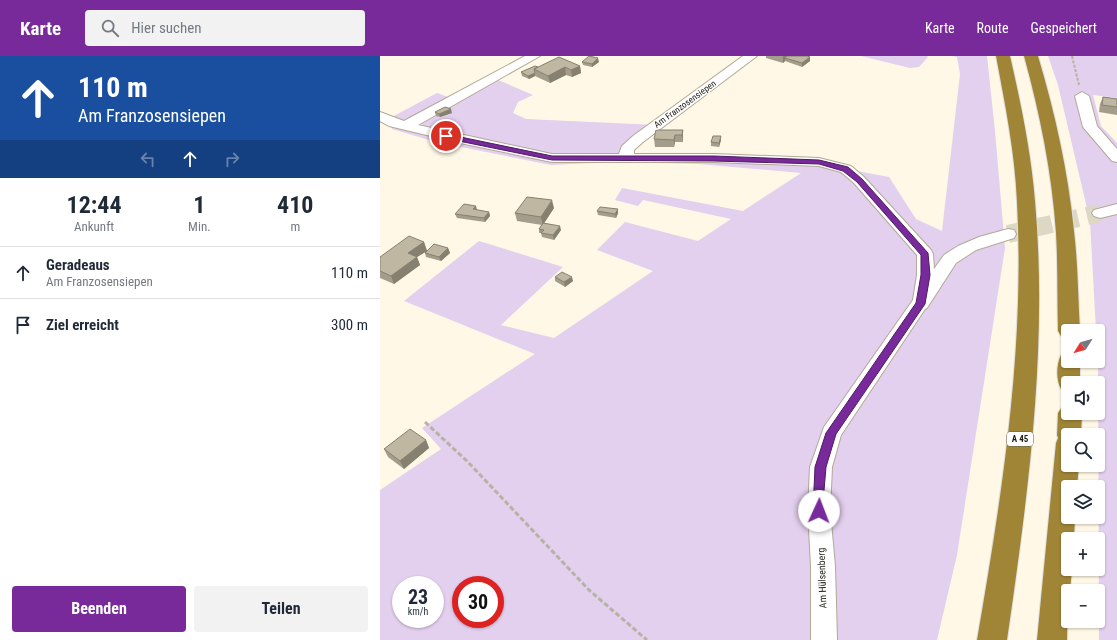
<!DOCTYPE html>
<html lang="de">
<meta charset="utf-8">
<style>
:root{--surface:#fff;--page:#f2f2f3;--text:#1f2937;--muted:#747a83;--line:#e0e1e3;--accent:#78299a}
body{margin:0;font-family:"Roboto Condensed",sans-serif;background:var(--page);color:var(--text);height:100vh;display:flex;flex-direction:column;font-size:15px;white-space:nowrap}
*{box-sizing:border-box;margin:0}
p{font-size:13px;color:var(--muted)}
.icon{flex:none;width:22px;height:22px;fill:none;stroke:currentColor;stroke-width:2;stroke-linecap:round;stroke-linejoin:round}
.map{position:relative;flex:1;overflow:hidden}
.details{display:flex;flex-direction:column;background:var(--surface);width:380px}
.details>*{flex:none}
.hud{background:#1a4fa0;color:#fff;overflow:hidden}
.needle{width:26px;rotate:233deg}
.fabs{position:absolute;left:681px;top:268px;display:grid;gap:8px}
.fabs a{display:grid;place-items:center;width:44px;height:44px;border-radius:4px;background:var(--surface);box-shadow:0 1px 3px #0004;font-size:20px}
.speed{position:absolute;left:12px;top:520px;display:flex;gap:8px;font-size:20px;font-weight:700;text-align:center}
.speed>*{display:grid;place-content:center;width:52px;height:52px;border-radius:50%;background:var(--surface);box-shadow:0 1px 3px #0004;line-height:1}
.speed small{font-size:10px;font-weight:400}
.speed .limit{border:6px solid #d22;background:#fff;color:#111}
.pin{position:absolute;display:grid;place-items:center;width:34px;height:34px;color:#fff;margin:-17px;border:2px solid #fff;border-radius:50%;box-shadow:0 1px 4px #0007}
.me{position:absolute;width:44px;margin:-22px;rotate:2deg;stroke-linejoin:round;filter:drop-shadow(0 0 3px #0008)}
.turn{display:flex;align-items:center;gap:14px;height:84px;padding:0 12px;font-size:18px}
.turn .icon{width:52px;height:52px;stroke-width:2.5}
.turn b{display:block;font-size:28px;line-height:34px}
.lanes{display:flex;align-items:center;height:38px;padding:0 12px;background:#0003;justify-content:center;gap:20px;direction:ltr}
.lanes .off{opacity:.35}
.eta{display:flex;justify-content:space-evenly;align-items:center;height:68px;text-align:center}
.eta b{font-size:24px;font-weight:700;line-height:28px}
.primary-button{display:flex;gap:8px;margin-top:auto;padding:8px 12px}
.primary-button a{flex:1;height:46px;border-radius:4px;background:var(--accent);color:#fff;font-size:16px;font-weight:700;line-height:46px;text-align:center}
.primary-button a+a{background:var(--page);color:var(--text)}
ul{padding:0;list-style:none}
li{display:flex;align-items:center;gap:12px;height:52px;padding:0 12px;border-top:1px solid var(--line)}
li div{flex:1}
li b{display:block;font-size:15px}
li em{font-style:normal}
header{display:flex;align-items:center;gap:24px;box-sizing:border-box;height:56px;padding:0 20px;background:var(--accent);color:#fff}
header strong{font-size:19px}
nav{display:flex;gap:22px;margin-inline-start:auto;font-size:14px}
.search{width:280px;height:36px;background:var(--page);display:flex;align-items:center;gap:10px;box-sizing:border-box;padding:0 14px;border-radius:4px;color:var(--muted);font-size:15px}
main{display:flex;flex:1;min-height:0}
.map>svg:first-child{display:block}
</style>
<header>
<strong>Karte</strong>
<div class="search"><svg class="icon" aria-label="search" viewBox="0 0 24 24"><circle cx="10" cy="10" r="6"/><path d="M15 15l6 6"/></svg>Hier suchen</div>
<nav><a>Karte</a><a>Route</a><a>Gespeichert</a></nav>
</header>
<main>
<section class="details">
<div class="hud">
<div class="turn"><svg class="icon" aria-label="ahead" viewBox="0 0 24 24"><path d="M12 20V5M6 11l6-6 6 6"/></svg><div><b>110 m</b>Am Franzosensiepen</div></div>
<div class="lanes"><svg class="icon off" aria-label="left" viewBox="0 0 24 24"><path d="M17 20v-9H6M10 6l-5 5 5 5"/></svg><svg class="icon" aria-label="ahead" viewBox="0 0 24 24"><path d="M12 20V5M6 11l6-6 6 6"/></svg><svg class="icon off" aria-label="right" viewBox="0 0 24 24"><path d="M7 20v-9h11M14 6l5 5-5 5"/></svg></div>
</div>
<div class="eta">
<div><b>12:44</b><p>Ankunft</p></div>
<div><b>1</b><p>Min.</p></div>
<div><b>410</b><p>m</p></div>
</div>
<ul>
<li><svg class="icon" aria-label="ahead" viewBox="0 0 24 24"><path d="M12 20V5M6 11l6-6 6 6"/></svg><div><b>Geradeaus</b><p>Am Franzosensiepen</p></div><em>110 m</em></li>
<li><svg class="icon" aria-label="arrive" viewBox="0 0 24 24"><path d="M6 21V4h12l-3 4 3 4H6"/></svg><div><b>Ziel erreicht</b></div><em>300 m</em></li>
</ul>
<div class="primary-button"><a>Beenden</a><a>Teilen</a></div>
</section>
<div class="map">
<svg width="737" height="584" viewBox="0 0 737 584">
<rect width="100%" height="100%" fill="#fff8e6"/>
<path fill="#e3cfee" fill-rule="evenodd" d="M481,0H547L548,1L539,11L530,12Z
M572,0H607L615,75L625,192L577,499L557,584H0V434L61,393L42,372L155,298L24,245L99,185L183,211L121,269L174,282L273,215L217,194L245,166L318,185L351,163L263,144L258,150L235,144L242,132L363,155L421,117L318,108L235,106L171,109L56,86L12,73L10,62L57,37L71,42L116,23L153,39L138,46L133,57L146,63L277,69L246,101L435,107L509,121L536,163L562,175L580,18L577,1ZM21,529H55V563H21ZM81,529H115V563H81Z
M668,0H737V42L713,39L721,70L737,87V584H719L718,275H716L710,165L678,29Z"/>
<g fill="none" stroke-linecap="round" stroke-linejoin="round">
<path stroke="#ddd7c6" stroke-width="18" stroke-dasharray="18 9" stroke-linecap="butt" d="M628,178L720,157"/>
<defs>
<path id="minor" d="M145,0H160L38,69L172,98H239L242,90L253,80L363,0H377L263,86L254,94V98H334L439,102L471,110L484,121L551,194L553,198L554,213L564,199L578,190L599,181L628,173L634,174L636,178L634,182L596,194L576,207L547,252L545,253L461,379L452,411L450,455L455,510L457,584H431V510L428,455L430,411L444,371L533,244L537,219V199L474,127L461,116L439,110L334,106H172L80,87L9,70L0,65V56L24,65Z
M702,36L709,40L717,70L737,93V106L732,105L703,71L695,40Z
M737,148V158L720,162L714,160L712,157L714,154Z"/>
<path id="highway" d="M616,0H630C641,48 651,96 655,145C668,292 648,439 627,584H597C622,439 645,294 637,146C635,97 625,48 616,0Z
M644,0H658C675,57 688,115 694,175C698,208 698,242 700,275H688V282L681,280L678,275C677,242 678,210 676,177C672,117 660,58 644,0Z
M688,297V305H700V327H688V335L681,333C676,324 676,309 681,299Z
M688,349V357H702L701,379H688V409H699L697,431H688V461H695L694,483H688V513H692L690,535H688L687,584H657L676,387L678,382L677,379L678,357L682,351Z"/>
</defs>
<use href="#minor" stroke="#b1a994" stroke-width="2"/>
<use href="#highway" stroke="#dfdfde" stroke-width="2"/>
<path stroke="#b8b2a3" stroke-width="2" stroke-dasharray="3 1.5" stroke-linecap="butt" d="M692,0L699,29"/>
<path stroke="#b8b2a3" stroke-width="3" stroke-dasharray="5 2.5" stroke-linecap="butt" d="M45,366L88,406L209,534L267,584"/>
<use href="#minor" fill="#fff" fill-rule="evenodd"/>
<use href="#highway" fill="#a08537" fill-rule="evenodd"/>
</g>
<path fill="#a49d8b" d="M386,0H427L430,1V5L422,11L405,5L403,7L386,2Z
M202,6H219L212,11L203,9Z
M200,10L201,17L192,21L186,19L170,27L155,20L149,23L142,20L141,16L158,11Z
M723,41L737,43V59L719,56L720,48Z
M55,56L72,57L60,61L56,60Z
M303,74V86H295L294,91H275L274,83Z
M341,84L339,91L331,90V86Z
M174,152L164,167L181,174L174,184L162,181L161,177H159V173L162,169L137,165L135,157Z
M238,153V157L236,162L218,159L217,155Z
M97,154L109,156L110,160L105,166L77,162L75,158Z
M44,186L47,195L37,201L40,209L14,228L0,222V201Z
M68,192L70,197L61,205L46,201L45,197Z
M175,221L193,225L185,231L175,225Z
M46,384L49,392L24,413L8,401L4,393Z"/>
<path fill="#868071" d="M403,0H412L405,2V5L403,7Z
M430,1V5L422,11V7Z
M218,2L219,6L212,11V8Z
M200,10L201,17L192,21L191,14Z
M185,11L186,19L170,27L168,20Z
M155,17V20L149,23L148,20Z
M71,53L72,57L60,61L59,58Z
M303,74V86L302,79Z
M295,79V86L294,91V84Z
M341,80V84L339,91V87Z
M172,144L174,152L163,169L161,161Z
M96,150L97,154L93,153Z
M238,153V157L236,162L235,158Z
M109,156L110,160L105,166L104,162Z
M180,170L181,174L174,184L173,179Z
M44,186L47,195L37,201L40,209L14,228L11,220L28,197Z
M68,192L70,197L61,205L59,201Z
M192,221L193,225L185,231L184,226Z
M46,384L49,392L24,413L20,405Z"/>
<path fill="#bfb7a2" stroke="#868071" d="M209,0L218,2L212,8L202,6Z
M407,0H427L430,1L422,7L405,2Z
M179,1L200,10L191,14L185,11L168,20L154,13Z
M155,10L158,11L154,13L155,17L148,20L141,16Z
M723,41L737,43V51L722,49Z
M65,51L71,53L59,58L55,56Z
M276,74H303L302,79H295L294,84L274,83Z
M333,80H341L339,87L331,86Z
M147,141L172,144L161,161L135,157Z
M84,148L96,150L93,153L109,156L104,162L75,158Z
M220,151L238,153L235,158L217,155Z
M163,167L180,170L173,179L161,177L164,174L159,173Z
M29,180L44,186L28,197L37,201L11,220L0,215V201Z
M54,188L68,192L59,201L45,197Z
M182,216L192,221L184,226L175,221Z
M30,373L46,384L20,405L4,393Z"/>
<path fill="#78299a" stroke="#4e1b64" d="M66,78L172,100H334L439,104L468,111L482,123L548,197L550,219L545,248L456,378L446,411L442,458H435L433,455L435,411L446,377L536,247L541,219V199L477,126L463,115L439,108L334,105L172,104L64,82V79Z"/>
<g text-anchor="middle" dominant-baseline="central" stroke-width="3" stroke-linejoin="round" paint-order="stroke">
<g font-size="9" fill="#1d1a12" stroke="#fff">
<text transform="translate(305 48) rotate(-36)">Am Franzosensiepen</text>
</g>
<rect fill="#fff" stroke="#615f59" stroke-width="1" x="627" y="376" width="26" height="14" rx="3"/>
<g font-size="9" font-weight="bold" fill="#1d1a12">
<text x="640" y="383">A 45</text>
</g>
<g font-size="10" fill="#1d1a12" stroke="#fff">
<text transform="translate(442 522) rotate(-92)">Am Hülsenberg</text>
</g>
</g>
</svg>
<div class="fabs">
<a><svg class="needle" viewBox="-14 -14 28 28"><path d="M0-13l5 13h-10z" fill="#e53935"/><path d="M0 13l5-13h-10z" fill="#747a83"/></svg></a>
<a><svg class="icon" aria-label="sound" viewBox="0 0 24 24"><path d="M4 9h4l5-4v14l-5-4H4zM17 9q2 3 0 6"/></svg></a>
<a><svg class="icon" aria-label="search" viewBox="0 0 24 24"><circle cx="10" cy="10" r="6"/><path d="M15 15l6 6"/></svg></a>
<a><svg class="icon" aria-label="layers" viewBox="0 0 24 24"><path d="M12 4l9 5-9 5-9-5zM3 14l9 5 9-5"/></svg></a>
<a>+</a>
<a>−</a>
</div>
<div class="speed"><div>23<small>km/h</small></div><div class="limit">30</div></div>
<div class="pin" style="left:66px;top:80px;background:#d93025"><svg class="icon" aria-label="arrive" viewBox="0 0 24 24"><path d="M6 21V4h12l-3 4 3 4H6"/></svg></div>
<svg class="me" style="left:439px;top:455px" viewBox="-20 -20 40 40"><circle r="19" fill="#fff"/><path d="M0-13L10 11 0 6-10 11z" fill="#78299a"/></svg>
</div>
</main>
